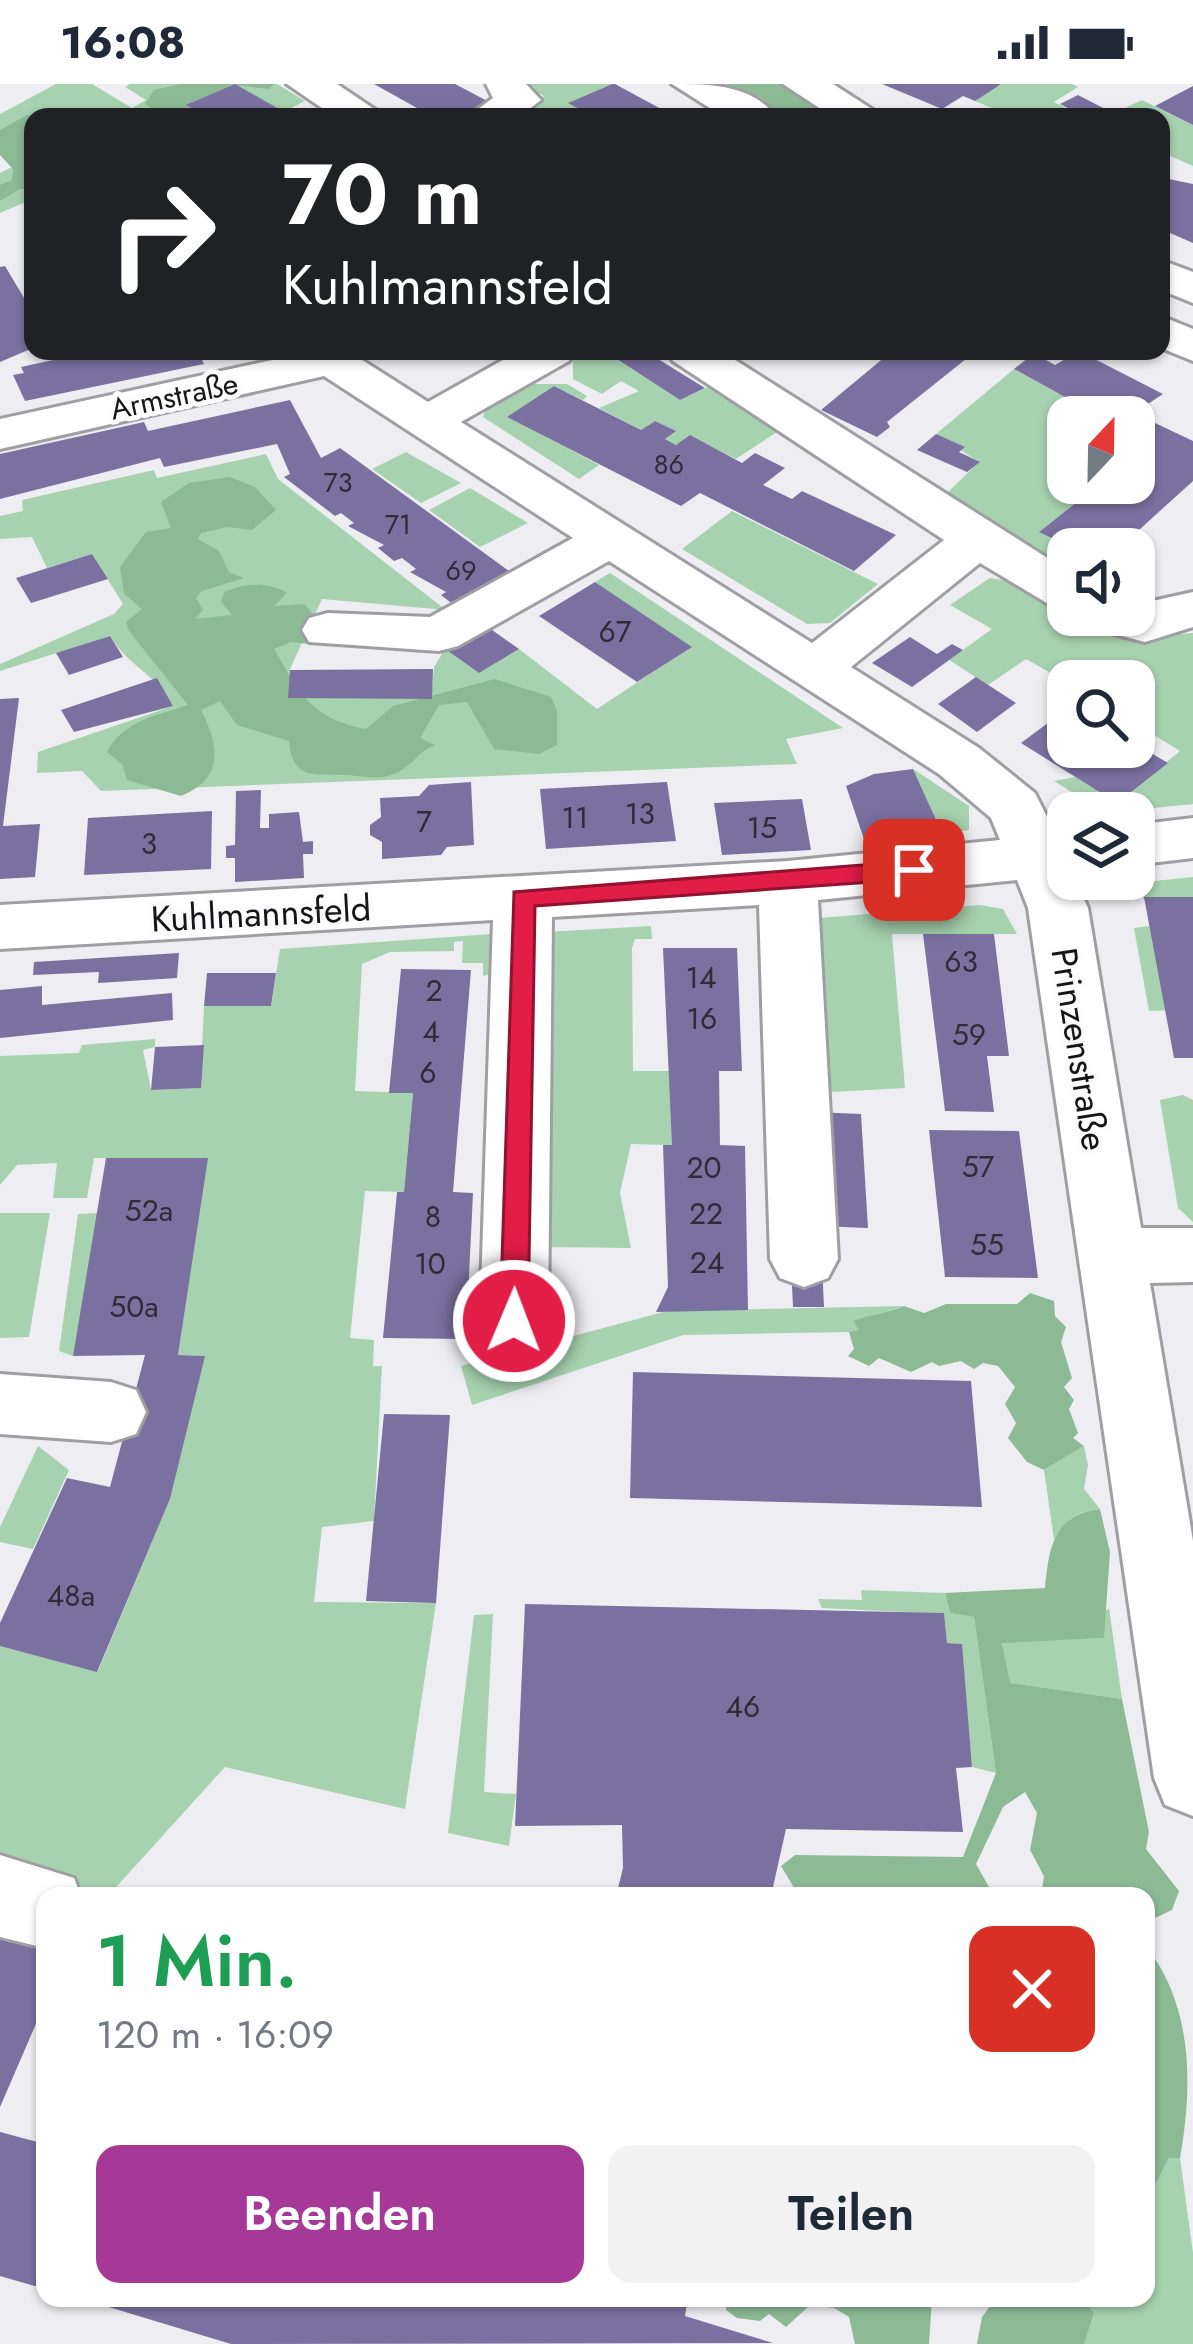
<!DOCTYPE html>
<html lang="de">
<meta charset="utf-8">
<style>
:root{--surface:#fff;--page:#f2f2f3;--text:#1f2937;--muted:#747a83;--accent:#a63897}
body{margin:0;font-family:Jost,sans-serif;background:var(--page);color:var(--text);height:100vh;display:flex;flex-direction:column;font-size:45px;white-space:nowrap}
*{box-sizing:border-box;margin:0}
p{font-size:39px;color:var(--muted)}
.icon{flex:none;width:66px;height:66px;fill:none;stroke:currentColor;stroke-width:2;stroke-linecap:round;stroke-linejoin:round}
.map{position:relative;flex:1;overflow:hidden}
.panel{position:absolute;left:36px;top:1803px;width:1119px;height:420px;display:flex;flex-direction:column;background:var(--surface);border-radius:24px;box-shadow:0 3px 9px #0004}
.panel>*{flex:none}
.top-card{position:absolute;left:24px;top:24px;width:1146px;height:252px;border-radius:24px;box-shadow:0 3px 9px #0004;background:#202124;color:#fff;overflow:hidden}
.needle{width:78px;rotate:22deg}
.tools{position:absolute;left:1047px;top:312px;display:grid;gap:24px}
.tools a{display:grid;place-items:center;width:108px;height:108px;border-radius:24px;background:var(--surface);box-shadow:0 3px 9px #0004;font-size:60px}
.pin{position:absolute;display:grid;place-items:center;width:102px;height:102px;color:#fff;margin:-51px;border-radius:24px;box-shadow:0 6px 18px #0006}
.me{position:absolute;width:132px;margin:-66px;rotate:1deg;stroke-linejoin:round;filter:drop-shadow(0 0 9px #0008)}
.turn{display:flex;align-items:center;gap:42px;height:252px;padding:0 60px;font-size:54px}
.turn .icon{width:156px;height:156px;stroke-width:2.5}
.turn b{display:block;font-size:84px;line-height:102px}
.round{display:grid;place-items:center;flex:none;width:126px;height:126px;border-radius:24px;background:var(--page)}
.headline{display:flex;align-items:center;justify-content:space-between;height:204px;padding:0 60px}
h1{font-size:72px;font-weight:600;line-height:90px;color:#1e9e55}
.action{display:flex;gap:24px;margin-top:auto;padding:24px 60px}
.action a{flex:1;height:138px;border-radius:24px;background:var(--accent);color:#fff;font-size:48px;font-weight:600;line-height:138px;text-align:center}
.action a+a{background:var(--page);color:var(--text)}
.status{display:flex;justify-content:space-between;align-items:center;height:84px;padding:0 60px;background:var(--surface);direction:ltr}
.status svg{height:33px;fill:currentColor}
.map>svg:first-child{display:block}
</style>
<div class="status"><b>16:08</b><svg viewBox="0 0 49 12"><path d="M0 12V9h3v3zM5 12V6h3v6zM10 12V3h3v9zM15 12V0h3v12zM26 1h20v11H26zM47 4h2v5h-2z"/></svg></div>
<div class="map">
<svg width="1193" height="2260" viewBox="0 0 1193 2260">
<rect width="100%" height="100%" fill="#eeeef2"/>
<path fill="#a7d2af" d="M56,0H92L132,24L146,16L125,3L130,0H277L305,17L287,26L293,33H33V115L0,129V89L16,81L0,70V30Z
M521,0H612L570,18L595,33H497L544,12Z
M997,0H1072L1078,3L1054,18L1083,33H1013L975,17Z
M1142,16L1193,41V82L1161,68V33H1106Z
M589,267H623L613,273L680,316L708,303L777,348L736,375L690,352L676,361L665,355L675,347L655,337L641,346L599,324L639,307L621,297L602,310L573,295V276Z
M1014,285L1100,333H1068V399H1101L1040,447L1076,465H1068V487L947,409L979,378L936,350Z
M530,300H567L587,312L583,316L554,302L508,333L599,381L579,395L483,333L486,324Z
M406,368L461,399L421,419L372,385Z
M266,370L278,395L446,526L322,515L290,585L288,614H431L434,583L445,565L479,589L519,565L597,625L691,563L595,498L610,489L843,644L786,655L797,680L101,707L82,687L37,689L38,668L173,622C152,586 130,584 110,552L0,587V580L114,530L123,520L92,470L47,484L32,453L0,455V432L23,427L22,416L154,386L157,394Z
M470,404L528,439L480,463L429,426Z
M732,427L878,500L830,539L807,540L682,465Z
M990,494L1009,497L1100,550L1111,543L1157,552L1193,549V720L1105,729L1054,697L1075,693L1117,719L1180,667L1134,639V597L1068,599L1026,575L988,601L949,576L992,545L950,521Z
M913,685L969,722V746L943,751Z
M1193,793V925L1149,927L1134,844L1150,842L1144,813L1129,814L1128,804L1135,799Z
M980,821L1003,825L1017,850H892L905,1004L814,1009L807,835Z
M651,842L652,855H635L632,864L633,987H671L672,1061L631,1060L620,1109L631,1164L541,1163L546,848Z
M506,849V886L483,892V879H462L463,857L454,858V867L390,868L362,880L355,1007L413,1009L404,1108L365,1107L350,1254L374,1256L373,1282H382L374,1437L322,1443L314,1518L436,1519L405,1725L225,1683L108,1812H86L0,1789V1562L98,1587L170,1415L203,1272L178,1271L207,1075L94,1074L87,1114H53L57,1079L17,1081L0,1101V972L79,969L82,961L155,955V963L143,966L151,1006L200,1004L204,922H271L280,865Z
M1183,1011L1193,1016V1138L1178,1124L1160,1016Z
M0,1129H50L29,1253L0,1254Z
M98,1129L73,1272L59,1267L78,1130Z
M904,1222L853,1238L860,1246L849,1248L683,1251L472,1321L461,1282L667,1227Z
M38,1362L69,1386L33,1465L0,1458V1443Z
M1084,1362L1088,1381L1084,1405L1100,1425C1077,1428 1066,1435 1054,1456L1044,1386Z
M861,1506L945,1509L950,1529L974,1533L996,1689L972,1683L961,1560L947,1559L944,1530L822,1524L818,1515L862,1516Z
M1109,1524L1122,1615L1009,1599L1002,1558L1103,1554V1530Z
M493,1530L484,1708L516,1710L509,1762L448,1749L474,1531Z
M1169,2074H1180L1193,2169V2260H1084L1094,2230L1085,2214H1146V2119Z"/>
<path fill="#8cba95" d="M181,0H274L269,5L232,1L189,23L186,33H164L145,20L154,6Z
M727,0H813L863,33H756L727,8Z
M27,31L53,33H33V105H20L0,117V101L12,96L13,85L0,71V46Z
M230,393L255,403L276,426L252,446L227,443L201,449L198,455L219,467L229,488L244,494L202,507L196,514L203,526L195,535L232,531L221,518L224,508C248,499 264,497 287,509L274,522L305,520L321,542L308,560L291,558L274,565C301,611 312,635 366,645L393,622L495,595L551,613L557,627V661L539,670L494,665L467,618L439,621L420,654L435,661C420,667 418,674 406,683C383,700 365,691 342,691C312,690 292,695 289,657L237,641L220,617L201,626C219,661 225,694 181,712L127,696L122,680L107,668C124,636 156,632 188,621L129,547L126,538L142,525L124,510L120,483L146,448L171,444L161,418L189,399Z
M1030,1209L1054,1217L1055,1232L1066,1243L1061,1258L1072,1294L1064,1303L1074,1316L1069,1325L1078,1349L1073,1354L1084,1362L1044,1386L1027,1378L1008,1354L1016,1339L1005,1320L1015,1303L998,1282L983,1279L974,1285L961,1277L939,1282L932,1278L911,1288L879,1274L869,1282L848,1272L854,1265L849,1248L859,1246L853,1237C870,1231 886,1229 904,1222L924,1229L946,1220H1017Z
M1100,1425L1110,1468L1104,1554L1002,1559L1010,1599L1122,1615L1149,1748L1146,1765L1179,1807L1172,1826L1155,1834L1146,1852V1812H1041L1044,1792L1030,1766L1037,1729L1025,1708L1003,1723L976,1780L994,1812H799L781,1782L795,1771L963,1773L996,1689L974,1533L950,1529L945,1509L1045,1504C1049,1464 1053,1431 1100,1425Z
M1146,1862C1193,1922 1193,2001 1180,2074H1169L1146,2119Z
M726,2214H932L929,2260H855L849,2233L834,2224L810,2221L786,2243L769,2230L760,2237L737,2234L726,2226Z
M996,2214H1085L1094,2230L1084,2260H977L982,2233Z"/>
<path fill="#7b71a1" d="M235,0L293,33H206L186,21Z
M374,0H455L495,21L471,33H433Z
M612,0H615L676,33H595L568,19Z
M882,0H1001L975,17L963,12L942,25Z
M1193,2V41L1155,22Z
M1078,11L1113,29L1085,33L1060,20Z
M1164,94L1193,100V159L1161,145Z
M5,182L33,229V264L0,278V183Z
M49,267H198L204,280L25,317L13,291L24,289L21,283L53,276Z
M623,267H645L705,304L680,316L612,272Z
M892,267H976L887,338L890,343L877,353L821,326Z
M1079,267L1163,310L1134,329L1193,357V397L1118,465H1076L1039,448L1101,399H1134V370L1139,365L1134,363V333H1101L1014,285L1034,269L1055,281Z
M554,302L641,346L655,337L676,347L665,355L676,361L690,351L742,379L755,369L785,384L763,401L792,415L802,407L896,451L854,487L700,409L681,422L507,333Z
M290,316L321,374L340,364L520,495L459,525L441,511L446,508L410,488L416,485L402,474L394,477L378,464L384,461L348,442L354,439L341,429L335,432L284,393L290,390L277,360L164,383L160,374L0,415V370L144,338L148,347Z
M936,350L965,363L959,368L980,378L967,388L917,366Z
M92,470L108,495L31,519L16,494Z
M595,498L692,563L637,598L539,532Z
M485,541L519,565L479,589L445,565Z
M110,552L123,573L69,591L56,569Z
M910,553L937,570L952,560L963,566L912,603L872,579Z
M433,585L432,615L288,614L290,586Z
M976,593L1016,619L977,648L938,620Z
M157,594L173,622L74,648L61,626Z
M19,614L3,742L40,740L35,793L0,795V615Z
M1068,624V663L1134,659L1168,679L1117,719L1021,659Z
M913,685L943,751L866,761L846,702L874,690Z
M471,698L474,761L447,763L441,771L382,775V758L370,751V741L381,733L380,714L419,712L429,701Z
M667,698L676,757L546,765L540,705Z
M261,706L260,744H269V730L299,728L303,758L313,757V770H303L304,794L235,798V774H226V762L235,761L236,707Z
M802,715L811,766L722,771L714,719Z
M212,727L211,785L84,791L88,734Z
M1144,813H1193V974H1174Z
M923,850H994L1009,972H987L994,1028L945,1027Z
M663,864H737L742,987H719L720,1061L745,1062L748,1226L656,1228L668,1203L663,1061H672Z
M179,869L177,894L98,899L99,888L33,891L34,878Z
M401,885L471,886L453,1108L473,1109L466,1255L383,1254L397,1108H404L413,1009H389Z
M207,889H276L271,922H204Z
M42,902V921L172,909L173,936L0,954V906Z
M204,961L201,1004L151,1006L155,963Z
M814,1028L861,1030L868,1144L819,1142Z
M929,1046L1019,1047L1038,1194L945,1193Z
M106,1074H208L178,1271L205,1272L170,1415L97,1588L0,1562V1539L67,1394L110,1403L145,1271L73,1272Z
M791,1180H822L824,1223H793Z
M633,1288L971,1297L982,1423L630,1414Z
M384,1330L450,1331L436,1519L366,1517Z
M525,1520L944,1529L947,1559L962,1560L972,1683L956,1684L963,1748L786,1745L771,1812H616L623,1784L622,1741L515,1742Z
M0,1840L45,1852V1919L0,2023Z
M0,2048L45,2060V2205L0,2192Z
M79,2214H688L685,2232L773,2259L231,2260Z"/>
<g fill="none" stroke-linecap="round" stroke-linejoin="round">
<defs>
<path id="minor" d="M287,0H337L386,33H335Z
M486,0H526L541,16L519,33H467L493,14Z
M293,267H348L428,318L519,267H576L569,277L461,338L812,559L944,456L673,277L666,267H721L1068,487V526L1050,521L980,479L851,583L979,664L1035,709L1056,751L1068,749V795H1075L1088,824L1141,1144H1193V1198L1150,1199L1193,1457V1732L1165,1721L1154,1694L1028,824L1017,796L818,816L838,1175L828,1194L804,1203L780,1194L770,1175L759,821L552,833L548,1237L538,1257L514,1266L490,1257L480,1237L493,836L0,865V821L788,777L1000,756L991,734L939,690L609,477L458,562L439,567L309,558L302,546L309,534L328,529L430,533L573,454L324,292L0,365V335L295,271Z
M1193,508V543L1145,558L1087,543L1080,531H1134V521Z
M1193,734V774L1134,781V741Z
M0,1290L111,1298L136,1306L146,1328L136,1350L111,1358L0,1350Z
M0,1771L74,1794L81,1812H45V1864L0,1853Z"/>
<path id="major" d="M672,0C708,0 753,0 776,33H724Z
M783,0H833L884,33H833Z
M1161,176L1193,188V219L1161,206Z
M1161,232L1193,245V277L1161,264Z"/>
</defs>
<use href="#minor" stroke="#9f9fa3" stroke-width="6"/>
<use href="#major" stroke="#9f9fa3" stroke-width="6"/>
<use href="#minor" fill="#fff" fill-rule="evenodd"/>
<use href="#major" fill="#fff" fill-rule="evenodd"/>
</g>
<path fill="#e11d48" stroke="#92132f" stroke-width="3" d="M914,777L926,786L914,795L535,822L528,1237L514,1249L504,1246L500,1237L514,808Z"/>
<g text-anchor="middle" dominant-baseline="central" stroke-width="10" stroke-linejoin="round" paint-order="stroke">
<g font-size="27" fill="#2e2c39">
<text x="669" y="380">86</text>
<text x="338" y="398">73</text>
<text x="398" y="440">71</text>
<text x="461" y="486">69</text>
</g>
<g font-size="30" fill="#151516" stroke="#fcfcff">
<text transform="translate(174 312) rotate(-12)">Armstraße</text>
</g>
<g font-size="30" fill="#2e2c39">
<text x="615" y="547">67</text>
<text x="640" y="729">13</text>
<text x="575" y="733">11</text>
<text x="424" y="737">7</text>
<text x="762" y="743">15</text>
<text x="149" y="759">3</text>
<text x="961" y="877">63</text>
<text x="701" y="893">14</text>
<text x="434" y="906">2</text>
<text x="702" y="934">16</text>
<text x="431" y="947">4</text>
<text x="969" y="950">59</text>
<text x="428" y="988">6</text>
<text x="978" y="1082">57</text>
<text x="704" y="1083">20</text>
<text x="149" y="1126">52a</text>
<text x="706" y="1129">22</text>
<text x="433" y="1132">8</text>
<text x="987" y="1160">55</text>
<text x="707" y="1178">24</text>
<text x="430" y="1179">10</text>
<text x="134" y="1222">50a</text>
<text x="71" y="1511">48a</text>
<text x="743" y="1622">46</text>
</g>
<g font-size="36" fill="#151516" stroke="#fcfcff">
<text transform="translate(261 829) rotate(-3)">Kuhlmannsfeld</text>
<text transform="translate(1080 965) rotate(81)">Prinzenstraße</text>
</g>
</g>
</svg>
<div class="tools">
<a><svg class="needle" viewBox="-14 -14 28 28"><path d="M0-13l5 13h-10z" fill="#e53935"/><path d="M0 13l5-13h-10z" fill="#747a83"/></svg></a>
<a><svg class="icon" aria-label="sound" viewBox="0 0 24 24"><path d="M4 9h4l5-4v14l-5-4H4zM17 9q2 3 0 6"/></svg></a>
<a><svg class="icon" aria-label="search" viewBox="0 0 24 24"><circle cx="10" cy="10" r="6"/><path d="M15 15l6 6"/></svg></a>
<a><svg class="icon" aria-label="layers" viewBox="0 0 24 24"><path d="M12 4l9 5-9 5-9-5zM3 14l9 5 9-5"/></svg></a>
</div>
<div class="pin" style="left:914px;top:786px;background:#d93025"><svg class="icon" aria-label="arrive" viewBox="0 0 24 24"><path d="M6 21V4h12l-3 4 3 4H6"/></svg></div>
<svg class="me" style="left:514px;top:1237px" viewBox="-20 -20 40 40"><circle r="17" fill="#e11d48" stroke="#fff" stroke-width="3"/><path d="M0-11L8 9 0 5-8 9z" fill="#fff"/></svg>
<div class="top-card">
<div class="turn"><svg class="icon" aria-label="right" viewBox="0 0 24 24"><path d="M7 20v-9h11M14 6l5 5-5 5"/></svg><div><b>70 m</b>Kuhlmannsfeld</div></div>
</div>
<section class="panel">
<div class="headline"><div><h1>1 Min.</h1><p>120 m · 16:09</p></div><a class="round" style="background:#d93025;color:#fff"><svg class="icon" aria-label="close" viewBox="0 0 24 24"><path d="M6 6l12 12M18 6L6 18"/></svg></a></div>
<div class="action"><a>Beenden</a><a>Teilen</a></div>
</section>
</div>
